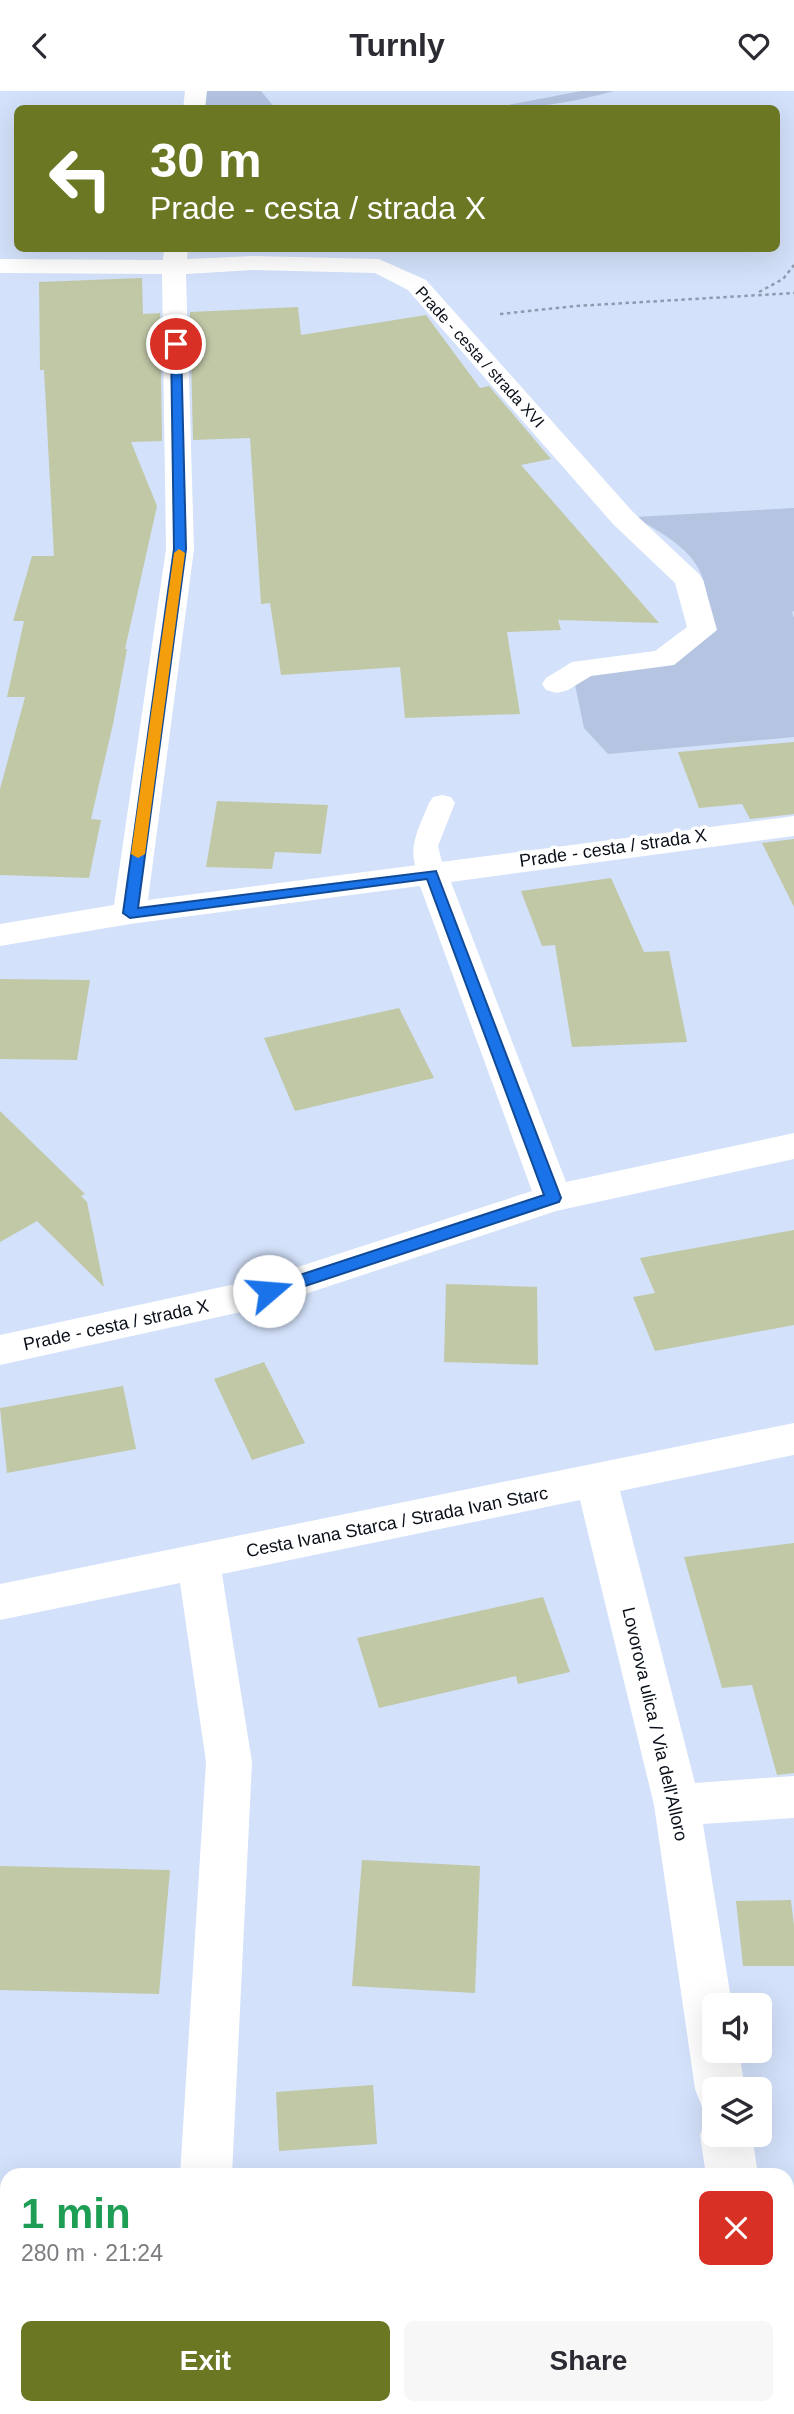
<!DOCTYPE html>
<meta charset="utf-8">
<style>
:root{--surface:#fff;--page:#f7f7f7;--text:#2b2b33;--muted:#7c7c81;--accent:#6b7723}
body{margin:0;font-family:Arial,sans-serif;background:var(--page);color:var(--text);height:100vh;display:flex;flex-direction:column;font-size:26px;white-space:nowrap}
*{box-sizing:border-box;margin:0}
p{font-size:23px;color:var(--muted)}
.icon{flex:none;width:38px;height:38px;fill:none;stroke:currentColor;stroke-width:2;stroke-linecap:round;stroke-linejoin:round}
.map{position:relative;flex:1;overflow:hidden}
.drawer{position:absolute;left:0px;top:2077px;width:794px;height:247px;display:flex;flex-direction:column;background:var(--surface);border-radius:21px 21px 0 0;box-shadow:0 7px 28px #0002}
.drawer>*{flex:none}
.hud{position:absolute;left:14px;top:14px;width:766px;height:147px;border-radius:10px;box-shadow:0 7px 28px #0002;background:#6b7723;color:#fff;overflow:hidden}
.tools{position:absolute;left:702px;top:1902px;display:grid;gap:14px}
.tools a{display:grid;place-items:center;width:70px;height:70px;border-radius:10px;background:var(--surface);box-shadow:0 7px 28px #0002;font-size:35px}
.pin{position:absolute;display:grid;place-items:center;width:60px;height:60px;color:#fff;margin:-30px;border:4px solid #fff;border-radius:50%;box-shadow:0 2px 7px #0007}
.me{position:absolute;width:77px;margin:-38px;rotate:72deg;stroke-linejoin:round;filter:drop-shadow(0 0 5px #0008)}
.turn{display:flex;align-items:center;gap:24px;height:147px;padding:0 21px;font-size:32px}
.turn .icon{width:91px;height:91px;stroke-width:2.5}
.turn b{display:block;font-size:49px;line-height:60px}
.round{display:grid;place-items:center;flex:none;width:74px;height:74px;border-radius:10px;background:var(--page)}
.summary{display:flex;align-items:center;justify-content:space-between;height:119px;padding:0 21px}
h1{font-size:42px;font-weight:600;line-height:52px;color:#1e9e55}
.action{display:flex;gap:14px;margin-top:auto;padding:14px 21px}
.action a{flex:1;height:80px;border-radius:10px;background:var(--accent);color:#fff;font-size:28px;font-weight:600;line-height:80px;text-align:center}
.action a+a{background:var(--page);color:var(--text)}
header{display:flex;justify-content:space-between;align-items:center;height:91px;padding:0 21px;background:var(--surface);font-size:32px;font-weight:600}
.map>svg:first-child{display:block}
</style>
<header><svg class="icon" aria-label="back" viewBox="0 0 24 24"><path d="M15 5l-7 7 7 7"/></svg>Turnly<svg class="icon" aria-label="heart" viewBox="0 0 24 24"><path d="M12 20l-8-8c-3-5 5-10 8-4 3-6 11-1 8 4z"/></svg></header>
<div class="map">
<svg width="794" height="2323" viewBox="0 0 794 2323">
<rect width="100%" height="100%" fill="#d3e1fa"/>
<path fill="#b4c4e1" d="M205,0H261L275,17L203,18Z
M581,0H614C575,11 533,18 493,17Z
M794,417V520L792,521L794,527V646L608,663L584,637L572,579L671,561L708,515C706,464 674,450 635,426Z"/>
<path fill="#c1c8a6" d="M142,187L143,223L160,222L162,350L131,351L157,415L125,558H127L113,633L91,728L101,729L89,787L0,784V698L25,606H7L24,530H13L32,465H54L44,279H40L39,191Z
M298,216L301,244L426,224L480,297L489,295L551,368L521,374L659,532L558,529L561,539L507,541L520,623L405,627L400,576L281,584L270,512L261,513L250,347L193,349L190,221Z
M794,651V723L750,728L742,713L699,717L678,661Z
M217,710L328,714L321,763L275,761L272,778L206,776Z
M794,748V816L762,752Z
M611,787L644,861L669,860L687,951L572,956L555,854L542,855L521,800Z
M0,888L90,889L77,969L0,968Z
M399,917L434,987L295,1020L264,947Z
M0,1020L85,1103L81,1105L87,1111L104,1196L37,1130L0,1151Z
M794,1139V1234L655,1260L633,1206L655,1202L640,1167Z
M446,1193L537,1196L538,1274L444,1271Z
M264,1271L305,1352L252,1369L214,1288Z
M123,1295L136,1358L7,1382L0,1317Z
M794,1452V1682L777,1684L752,1594L722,1597L684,1466Z
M543,1506L570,1581L518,1593L516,1585L379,1617L357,1547Z
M362,1769L480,1775L475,1902L352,1895Z
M0,1775L170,1779L159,1903L0,1899Z
M791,1809L794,1835V1875H743L736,1810Z
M373,1994L377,2053L279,2060L276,2001Z"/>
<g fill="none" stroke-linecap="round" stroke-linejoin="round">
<path stroke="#8f9aae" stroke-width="2.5" stroke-dasharray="3.5 3.5" stroke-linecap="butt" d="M759,201L783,188L794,174
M500,223L576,215L794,202"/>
<path fill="#fff" fill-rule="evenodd" d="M442,704L451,706L455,712L438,755L445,783L442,789L432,792L422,789C404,761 418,739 429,712L433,706Z"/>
<path fill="#fff" fill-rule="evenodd" d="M185,0H207L205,18H183Z
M164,158H188L187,168L253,165L379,168L426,189L633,421L699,483L703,489L717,539L674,574L591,585L568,599L557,602L546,599L542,593L546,587L572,571L655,560L687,536L675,492L613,433L408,199L375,182L253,179L186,183L194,458L148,809L794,725V745L451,791L566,1091L794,1042V1068L556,1120L269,1215L0,1274V1244L267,1186L532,1100L420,795L130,833L0,855V833L114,814L166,458L162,183L0,182V168L163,169Z
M794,1332V1364L620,1400L695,1692L794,1685V1727L703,1733L732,1914H714V1960H739L745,1998H714V2020L702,2016L695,1998L654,1714L580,1409L222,1483L252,1671L232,2084H180L206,1671L180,1492L0,1529V1493Z
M714,2023V2044H752L758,2084H706L700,2044L708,2026Z
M788,2299L794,2323H740L739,2317H788Z
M166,2317H222L221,2323H165Z"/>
</g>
<path fill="#1a73e8" stroke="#114b97" stroke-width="2" d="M176,250L181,253L186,458L138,817L436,780L561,1107L559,1111L269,1207L263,1205L261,1200L263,1196L544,1104L427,788L130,827L123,822L174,458L171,253Z"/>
<path fill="#f59e0b" d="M179,458L185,462L145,763L138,767L131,763L174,462Z"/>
<g text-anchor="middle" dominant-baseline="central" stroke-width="7" stroke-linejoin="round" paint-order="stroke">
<g font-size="16" fill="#090f19" stroke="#fff">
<text transform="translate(480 266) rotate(48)">Prade - cesta / strada XVI</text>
</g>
<g font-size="18" fill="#090f19" stroke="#fff">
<text transform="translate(613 757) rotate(-8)">Prade - cesta / strada X</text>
<text transform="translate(116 1234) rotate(-12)">Prade - cesta / strada X</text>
<text transform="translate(397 1431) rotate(-11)">Cesta Ivana Starca / Strada Ivan Starc</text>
<text transform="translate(655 1633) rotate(77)">Lovorova ulica / Via dell'Alloro</text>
</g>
</g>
</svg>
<div class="tools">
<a><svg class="icon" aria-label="sound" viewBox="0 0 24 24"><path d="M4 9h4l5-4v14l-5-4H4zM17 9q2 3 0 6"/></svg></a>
<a><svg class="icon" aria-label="layers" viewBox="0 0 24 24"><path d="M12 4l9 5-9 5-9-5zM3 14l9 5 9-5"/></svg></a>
</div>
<div class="pin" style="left:176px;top:253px;background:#d93025"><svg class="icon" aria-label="arrive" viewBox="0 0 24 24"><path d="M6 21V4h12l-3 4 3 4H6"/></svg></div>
<svg class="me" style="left:269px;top:1200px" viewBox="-20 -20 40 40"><circle r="19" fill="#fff"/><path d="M0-13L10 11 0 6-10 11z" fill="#1a73e8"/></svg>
<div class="hud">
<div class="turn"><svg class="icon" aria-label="left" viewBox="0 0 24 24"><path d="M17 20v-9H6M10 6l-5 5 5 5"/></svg><div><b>30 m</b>Prade - cesta / strada X</div></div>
</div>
<section class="drawer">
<div class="summary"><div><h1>1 min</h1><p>280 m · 21:24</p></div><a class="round" style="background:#d93025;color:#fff"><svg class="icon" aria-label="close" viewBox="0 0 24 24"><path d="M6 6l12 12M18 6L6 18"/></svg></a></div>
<div class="action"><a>Exit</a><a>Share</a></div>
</section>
</div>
